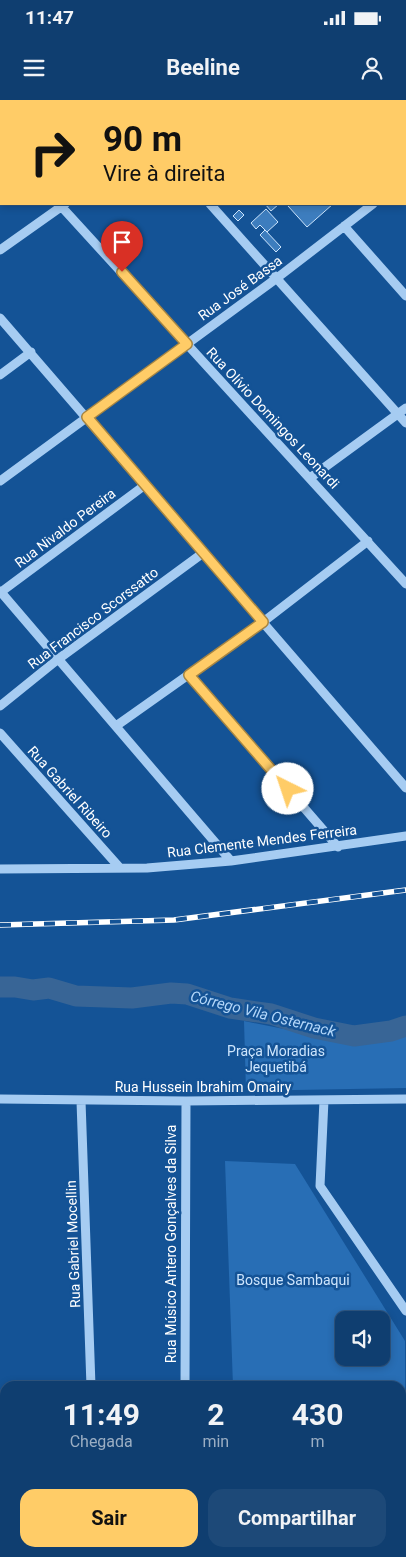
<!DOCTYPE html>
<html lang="pt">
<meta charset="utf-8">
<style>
:root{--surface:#0f3e70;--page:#1d4978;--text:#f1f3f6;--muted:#9baec3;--line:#2f5783;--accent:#ffcc67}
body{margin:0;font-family:Roboto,sans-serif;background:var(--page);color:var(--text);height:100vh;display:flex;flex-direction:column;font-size:19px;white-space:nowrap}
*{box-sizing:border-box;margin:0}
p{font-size:16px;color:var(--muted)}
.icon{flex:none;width:28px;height:28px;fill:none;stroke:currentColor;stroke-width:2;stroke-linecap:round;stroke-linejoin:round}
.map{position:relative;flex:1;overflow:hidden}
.drawer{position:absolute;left:0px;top:1281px;width:406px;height:176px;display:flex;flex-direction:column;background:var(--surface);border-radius:15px 15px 0 0;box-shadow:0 2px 8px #0003,0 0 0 1px var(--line)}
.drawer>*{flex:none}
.top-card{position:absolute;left:0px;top:0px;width:406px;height:105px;box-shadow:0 2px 8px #0003,0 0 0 1px var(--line);background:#ffcc67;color:#111;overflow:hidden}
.buttons{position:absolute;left:335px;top:1211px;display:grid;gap:10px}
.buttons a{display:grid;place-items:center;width:55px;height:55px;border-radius:10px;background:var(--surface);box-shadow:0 2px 8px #0003,0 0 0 1px var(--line);font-size:25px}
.pin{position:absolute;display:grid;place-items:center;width:42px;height:42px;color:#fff;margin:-51px -21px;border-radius:50% 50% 50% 0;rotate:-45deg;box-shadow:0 0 5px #0007}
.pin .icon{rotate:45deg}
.me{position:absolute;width:55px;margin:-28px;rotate:319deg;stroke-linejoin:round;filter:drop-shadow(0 0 4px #0008)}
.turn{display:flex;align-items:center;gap:18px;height:105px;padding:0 20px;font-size:22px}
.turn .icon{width:65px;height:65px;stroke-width:2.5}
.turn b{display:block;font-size:35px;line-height:42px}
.eta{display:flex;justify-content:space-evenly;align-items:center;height:85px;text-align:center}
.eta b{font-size:30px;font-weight:700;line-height:35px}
.action{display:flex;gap:10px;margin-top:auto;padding:10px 20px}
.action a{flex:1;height:58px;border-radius:15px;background:var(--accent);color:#111;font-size:20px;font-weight:700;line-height:58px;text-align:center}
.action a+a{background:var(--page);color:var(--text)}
.status{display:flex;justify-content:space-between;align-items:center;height:35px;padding:0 25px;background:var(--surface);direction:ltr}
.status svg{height:14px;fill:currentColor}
header{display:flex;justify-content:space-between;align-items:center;height:65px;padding:0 20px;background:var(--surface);font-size:22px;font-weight:700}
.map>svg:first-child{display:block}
</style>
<div class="status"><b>11:47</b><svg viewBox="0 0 49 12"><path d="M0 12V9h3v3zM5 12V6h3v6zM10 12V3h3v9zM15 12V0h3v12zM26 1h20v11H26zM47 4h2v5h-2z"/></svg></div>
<header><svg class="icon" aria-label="menu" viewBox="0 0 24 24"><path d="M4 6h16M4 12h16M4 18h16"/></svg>Beeline<svg class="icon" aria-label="person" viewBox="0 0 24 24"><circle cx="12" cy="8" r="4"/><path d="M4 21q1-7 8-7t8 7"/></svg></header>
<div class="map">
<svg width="406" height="1457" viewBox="0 0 406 1457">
<rect width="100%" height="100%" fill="#145396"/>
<path fill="#286eb5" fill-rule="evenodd" d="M244,921L354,943L406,933V988L246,991Z
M225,1061L295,1064L405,1241L406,1457H0V1388H5V1452H401V1286H233ZM344,1220H381V1258H344Z"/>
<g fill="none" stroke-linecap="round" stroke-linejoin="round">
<path stroke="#386596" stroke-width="21" d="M0,887H15L33,890L49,888L76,896L132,898L171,893L187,894L230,908L271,914L314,928L354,936L391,931L406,926"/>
</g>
<path fill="#3d7dbe" stroke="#cde5fd" d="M265,104H279L271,111Z
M291,104H333L307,127L288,106Z
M266,109L278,122L267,132L260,125L256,129L251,123Z
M239,110L244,115L238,121L233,116Z
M265,130L281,147L276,152L260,135Z"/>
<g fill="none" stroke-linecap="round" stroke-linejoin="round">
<path stroke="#a6ccf2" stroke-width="9" d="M117,0L118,1
M345,0L346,1
M207,1L208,0
M0,39L1,40
M405,67L406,68
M405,80L406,79
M59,104L406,484
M210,104L406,323
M344,126L406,196
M0,150L65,104
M0,218L406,688
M0,275L31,252
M310,378L406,308
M0,381L277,178L373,104
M0,491L231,761
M1,492L145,385
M189,575L338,747
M0,606L57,560L203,453
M116,626L263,522L368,441
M0,633L120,768
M0,769L147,768L231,761L406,736
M0,999L186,1001L406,999
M324,1000L320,1086L406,1211
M81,1001L91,1286
M185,1286L186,1001
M0,1368H5"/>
<defs>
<path id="rail" d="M0,825L174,820L406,790"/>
</defs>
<use href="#rail" stroke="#fff" stroke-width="5.5"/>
<use href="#rail" stroke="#145396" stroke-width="4" stroke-dasharray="11" stroke-linecap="butt"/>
</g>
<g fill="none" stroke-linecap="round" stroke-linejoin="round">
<defs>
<path id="route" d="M122,172L187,244L87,317L263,522L189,575L288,689"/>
</defs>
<use href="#route" stroke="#a68543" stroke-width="12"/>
<use href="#route" stroke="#ffcc67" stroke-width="9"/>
</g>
<g text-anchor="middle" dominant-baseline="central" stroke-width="5" stroke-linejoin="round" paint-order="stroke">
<g font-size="14" fill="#fff" stroke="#145396">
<text transform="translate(240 188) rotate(-36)">Rua José Bassa</text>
<text transform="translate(273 318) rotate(47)">Rua Olívio Domingos Leonardi</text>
<text transform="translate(65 428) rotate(-37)">Rua Nivaldo Pereira</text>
<text transform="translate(93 518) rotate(-37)">Rua Francisco Scorssatto</text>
<text transform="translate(70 692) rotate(48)">Rua Gabriel Ribeiro</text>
<text transform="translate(262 741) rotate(-7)">Rua Clemente Mendes Ferreira</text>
<text x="203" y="987">Rua Hussein Ibrahim Omairy</text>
<text transform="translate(73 1144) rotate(-92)">Rua Gabriel Mocellin</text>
<text transform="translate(171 1144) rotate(-90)">Rua Músico Antero Gonçalves da Silva</text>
</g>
<g font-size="14" fill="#cde5fd" stroke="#145396">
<text x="276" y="951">Praça Moradias<tspan x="276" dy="16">Jequetibá</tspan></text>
<text x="293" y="1180">Bosque Sambaqui</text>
</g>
<g font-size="15" font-style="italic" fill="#b2d6f9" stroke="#145396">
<text transform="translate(263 914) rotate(14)">Córrego Vila Osternack</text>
</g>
</g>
</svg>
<div class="buttons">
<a><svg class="icon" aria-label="sound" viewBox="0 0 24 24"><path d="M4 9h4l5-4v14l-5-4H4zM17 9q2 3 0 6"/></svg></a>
</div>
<div class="pin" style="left:122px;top:172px;background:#d93025"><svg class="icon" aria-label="arrive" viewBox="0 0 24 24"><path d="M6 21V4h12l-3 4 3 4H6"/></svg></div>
<svg class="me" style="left:288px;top:689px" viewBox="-20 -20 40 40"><circle r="19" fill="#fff"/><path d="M0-13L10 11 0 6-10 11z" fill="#ffcc67"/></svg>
<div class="top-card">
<div class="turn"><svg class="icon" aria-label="right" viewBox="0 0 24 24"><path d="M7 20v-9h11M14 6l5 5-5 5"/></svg><div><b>90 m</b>Vire à direita</div></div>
</div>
<section class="drawer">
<div class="eta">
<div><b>11:49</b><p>Chegada</p></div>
<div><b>2</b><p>min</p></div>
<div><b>430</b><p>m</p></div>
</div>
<div class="action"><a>Sair</a><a>Compartilhar</a></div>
</section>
</div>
